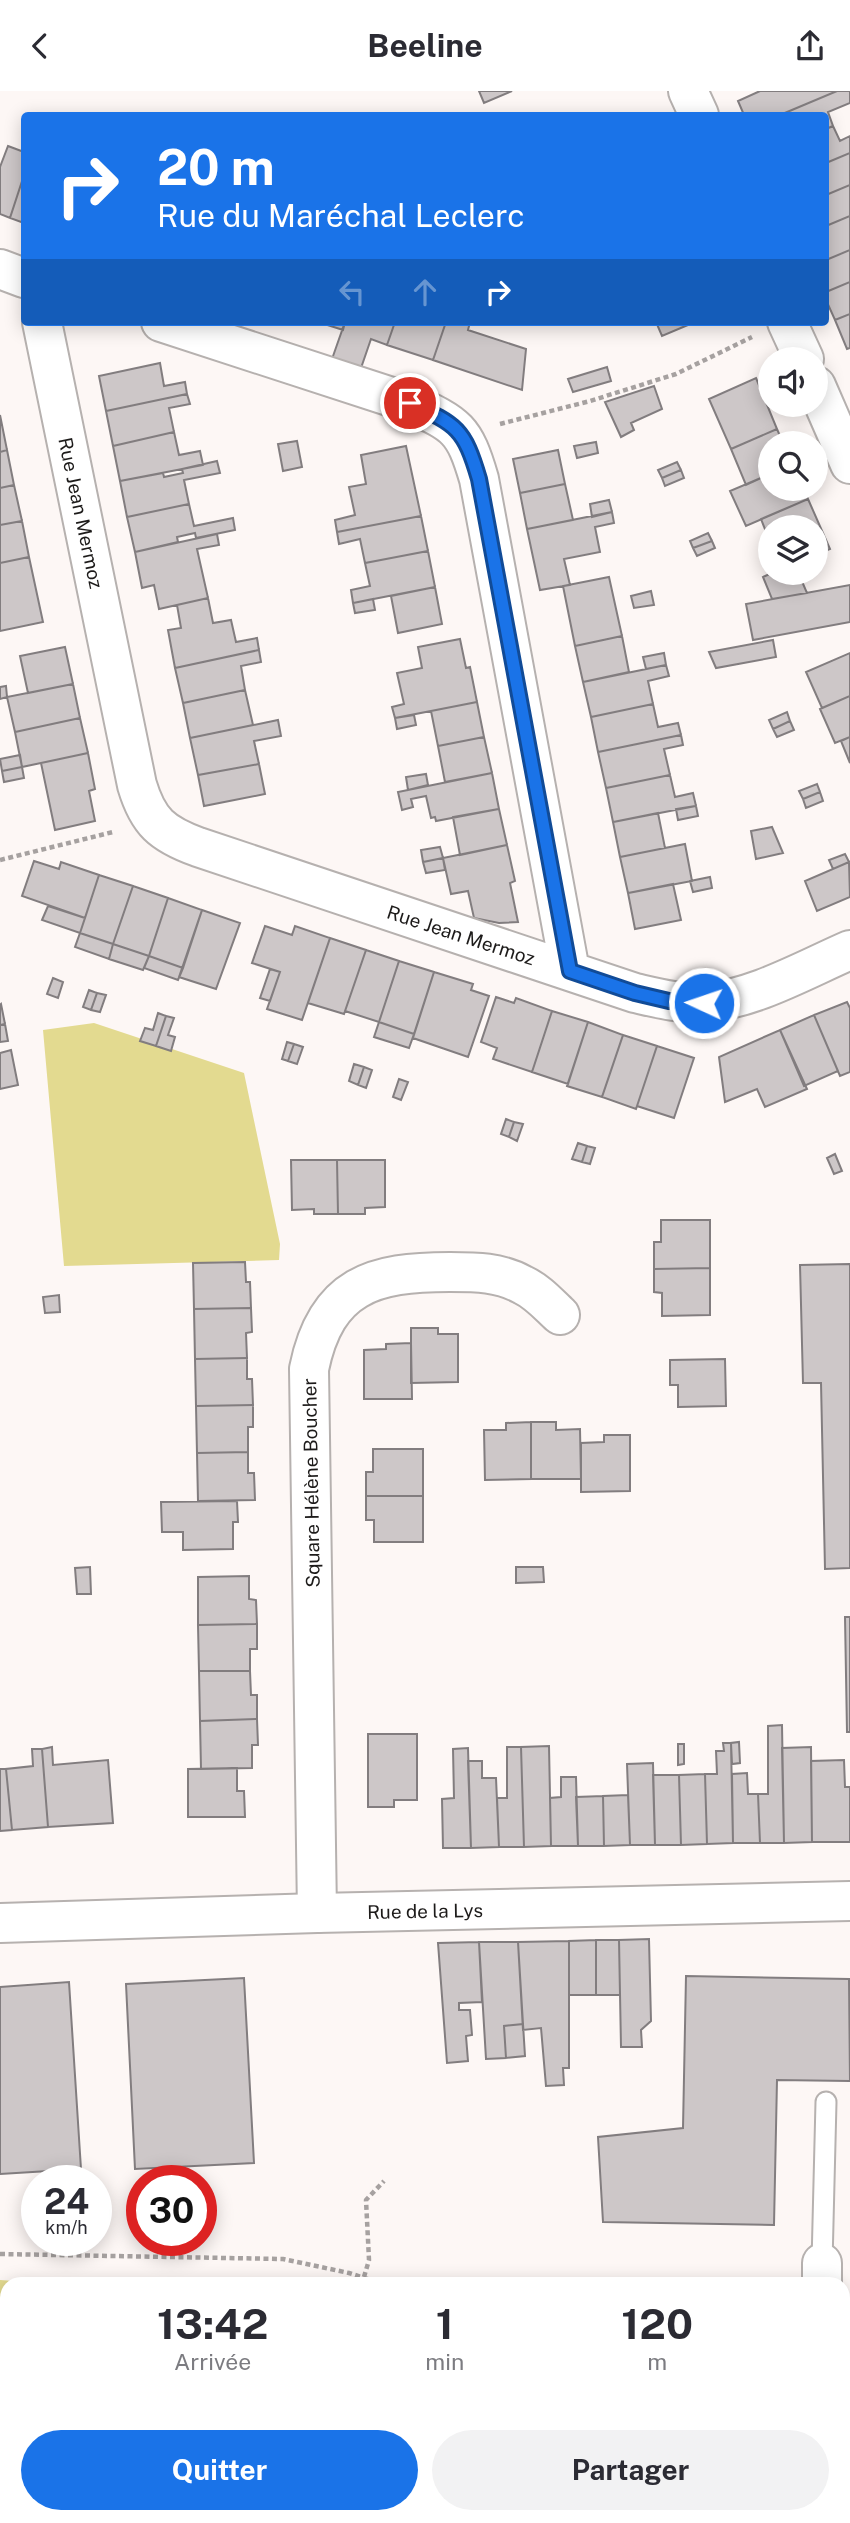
<!DOCTYPE html>
<html lang="fr">
<meta charset="utf-8">
<style>
:root{--surface:#fff;--page:#f2f2f3;--text:#2b2b33;--muted:#7c7c81;--accent:#1a73e8}
body{margin:0;font-family:"Public Sans",sans-serif;background:var(--page);color:var(--text);height:100vh;display:flex;flex-direction:column;font-size:26px;white-space:nowrap}
*{box-sizing:border-box;margin:0}
p{font-size:23px;color:var(--muted)}
.icon{flex:none;width:38px;height:38px;fill:none;stroke:currentColor;stroke-width:2;stroke-linecap:round;stroke-linejoin:round}
.map{position:relative;flex:1;overflow:hidden}
.panel{position:absolute;left:0px;top:2186px;width:850px;height:247px;display:flex;flex-direction:column;background:var(--surface);border-radius:21px 21px 0 0;box-shadow:0 4px 18px #0003}
.panel>*{flex:none}
.guide{position:absolute;left:21px;top:21px;width:808px;height:214px;border-radius:7px;box-shadow:0 4px 18px #0003;background:#1a73e8;color:#fff;overflow:hidden}
.buttons{position:absolute;left:758px;top:256px;display:grid;gap:14px}
.buttons a{display:grid;place-items:center;width:70px;height:70px;border-radius:50%;background:var(--surface);box-shadow:0 4px 18px #0003;font-size:35px}
.speed{position:absolute;left:21px;top:2074px;display:flex;gap:14px;font-size:35px;font-weight:700;text-align:center}
.speed>*{display:grid;place-content:center;width:91px;height:91px;border-radius:50%;background:var(--surface);box-shadow:0 4px 18px #0003;line-height:1}
.speed small{font-size:18px;font-weight:400}
.speed .limit{border:10px solid #d22;background:#fff;color:#111}
.pin{position:absolute;display:grid;place-items:center;width:60px;height:60px;color:#fff;margin:-30px;border:4px solid #fff;border-radius:50%;box-shadow:0 2px 7px #0007}
.me{position:absolute;width:77px;margin:-38px;rotate:273deg;stroke-linejoin:round;filter:drop-shadow(0 0 5px #0008)}
.turn{display:flex;align-items:center;gap:24px;height:147px;padding:0 21px;font-size:32px}
.turn .icon{width:91px;height:91px;stroke-width:2.5}
.turn b{display:block;font-size:49px;line-height:60px}
.lanes{display:flex;align-items:center;height:66px;padding:0 21px;background:#0003;justify-content:center;gap:35px;direction:ltr}
.lanes .off{opacity:.35}
.eta{display:flex;justify-content:space-evenly;align-items:center;height:119px;text-align:center}
.eta b{font-size:42px;font-weight:700;line-height:49px}
.action{display:flex;gap:14px;margin-top:auto;padding:14px 21px}
.action a{flex:1;height:80px;border-radius:42px;background:var(--accent);color:#fff;font-size:28px;font-weight:700;line-height:80px;text-align:center}
.action a+a{background:var(--page);color:var(--text)}
header{display:flex;justify-content:space-between;align-items:center;height:91px;padding:0 21px;background:var(--surface);font-size:32px;font-weight:700}
.map>svg:first-child{display:block}
</style>
<header><svg class="icon" aria-label="back" viewBox="0 0 24 24"><path d="M15 5l-7 7 7 7"/></svg>Beeline<svg class="icon" aria-label="share" viewBox="0 0 24 24"><path d="M12 15V3M7 8l5-5 5 5M5 13v7h14v-7"/></svg></header>
<div class="map">
<svg width="850" height="2432" viewBox="0 0 850 2432">
<rect width="100%" height="100%" fill="#fdf7f5"/>
<path fill="#e3da90" d="M94,932L244,982L280,1153L279,1169L64,1175L43,939Z
M0,2189L57,2193H7V2258L0,2256Z
M0,2368H7V2426H485V2432H0Z"/>
<path fill="#cdc7c8" stroke="#827d7f" stroke-width="2" d="M479,0H512L484,12Z
M760,0H837L780,24H744L738,10Z
M837,0H850V12L828,21L833,35L826,38V24H780Z
M833,35L840,50L850,45V62L826,72V38Z
M8,55L24,61V84L10,127L0,123V76Z
M850,62V94L826,104V72Z
M24,84V132L10,127Z
M850,94V125L826,135V104Z
M850,125V159L826,169V135Z
M850,159V191L826,201V169Z
M850,191V223L835,229L826,209V201Z
M850,223V257L847,258L835,229Z
M318,231H345L343,239Z
M345,231H395L387,254L371,248L361,277L332,268Z
M395,231H446L433,269L387,254Z
M446,231H470L468,239L526,258L522,299L433,269Z
M656,231H695L662,245Z
M160,272L164,295L185,291L187,303L106,320L99,285Z
M607,276L611,290L573,301L568,288Z
M756,287L777,338L731,358L709,308Z
M654,295L662,318L631,332L634,339L621,346L605,311Z
M187,303L190,313L169,317L174,341L113,355L106,320Z
M0,324L7,359L0,361Z
M777,338L783,352H770V383L746,394L731,358Z
M174,341L179,364L200,360L203,374L120,390L113,355Z
M297,350L302,376L283,380L278,353Z
M596,351L598,362L577,367L574,355Z
M406,355L421,425L337,441L335,429L355,424L349,396L366,393L361,364Z
M7,359L14,394L0,397V361Z
M558,359L565,393L520,402L513,368Z
M217,370L220,382L184,389L189,413L127,426L120,390L163,382L164,386L183,382L182,378Z
M677,371L681,379L662,387L658,379Z
M681,379L684,387L665,395L662,387Z
M770,383V397H803L808,408L746,435L730,400Z
M565,393L573,429L527,438L520,402Z
M14,394L22,430L0,434V397Z
M808,408L830,458L816,464V436H770V451L761,428Z
M609,409L612,421L592,426L590,413Z
M189,413L194,435L233,427L235,439L196,447L195,442L177,446L178,451L135,461L127,426Z
M612,421L614,432L595,436L600,461L564,468L570,494L540,499L527,438Z
M421,425L428,460L365,472L360,448L339,453L337,441Z
M22,430L29,466L0,472V434Z
M708,442L712,450L693,457L690,450Z
M217,443L219,454L197,458L208,507L159,518L154,494L142,497L135,461Z
M712,450L715,457L697,465L693,457Z
M428,460L435,496L353,512L351,499L370,495L365,472Z
M29,466L43,531L0,540V472Z
M774,481H798L807,502L772,508L763,486Z
M609,486L622,545L575,555L563,495Z
M850,494V531L753,549L746,513Z
M435,496L442,533L398,542L391,505Z
M651,500L654,514L634,517L631,505Z
M208,507L213,532L231,529L236,551L257,547L259,559L175,577L168,539L181,537L177,514Z
M373,508L375,519L355,522L353,512Z
M622,545L629,581L583,591L575,555Z
M460,548L466,577L470,576L477,611L395,627L392,616L404,613L397,582L422,577L418,556Z
M773,549L776,566L716,577L709,561Z
M65,556L73,593L28,602L20,565Z
M259,559L261,571L241,575L245,599L183,612L175,577Z
M664,562L666,574L646,578L643,566Z
M850,562V605L822,617L806,581Z
M666,574L669,585L648,590L653,613L591,626L583,591Z
M73,593L80,627L15,641L7,606Z
M6,595L7,606L0,608V596Z
M245,599L253,634L190,647L183,612Z
M850,605V646L835,652L820,618Z
M477,611L484,646L438,655L431,620Z
M653,613L658,636L678,632L681,644L598,661L591,626Z
M787,621L790,630L773,638L769,629Z
M414,624L416,634L397,638L395,627Z
M80,627L88,662L22,676L15,641Z
M278,629L281,645L254,650L259,673L198,684L190,647Z
M790,630L794,639L777,646L773,638Z
M681,644L683,654L664,658L670,684L606,697L598,661Z
M484,646L492,682L445,691L438,655Z
M850,646V672L841,650Z
M88,662L95,698L89,700L95,730L55,739L41,672Z
M20,664L22,676L2,680L0,668Z
M259,673L265,703L204,715L198,684Z
M22,676L24,687L4,691L2,680Z
M492,682L499,718L436,730L435,726L431,727L426,705L411,708L413,716L402,719L398,701Z
M426,683L428,694L408,699L406,686Z
M670,684L675,706L693,702L696,715L613,731L606,697Z
M817,693L820,701L803,708L799,700Z
M820,701L823,710L806,717L803,708Z
M696,715L698,725L678,729L676,718Z
M499,718L507,754L460,764L453,726Z
M658,722L665,757L620,766L613,731Z
M772,736L783,762L756,768L751,740Z
M685,753L692,790L628,802L620,766Z
M507,754L515,790L510,792L518,831L499,832L474,827L468,800L451,803L443,767Z
M440,756L443,767L423,771L421,759Z
M845,763L849,771L833,778L829,769Z
M443,767L445,779L426,782L423,771Z
M34,770L59,778L61,771L99,784L85,827L22,805Z
M849,771L850,806L817,820L805,790Z
M99,784L133,795L113,853L80,842Z
M710,786L712,797L693,801L690,790Z
M673,793L681,829L635,838L628,802Z
M133,795L168,807L149,865L113,853Z
M168,807L202,819L183,877L149,865Z
M48,815L85,827L80,842L42,829Z
M202,819L240,832L216,898L179,886Z
M265,835L292,844L295,835L330,847L302,929L267,918L280,881L252,872Z
M80,842L113,853L109,868L75,856Z
M330,847L366,859L344,923L308,912Z
M113,853L149,865L143,879L109,868Z
M366,859L399,870L379,931L345,920Z
M149,865L183,877L178,889L144,877Z
M399,870L434,881L414,943L379,931Z
M270,878L280,881L270,910L260,907Z
M434,881L473,893L471,899L489,905L468,966L413,947Z
M53,887L63,891L58,907L47,903Z
M89,899L97,902L91,919L83,916Z
M97,902L106,904L100,921L91,919Z
M496,906L514,912L516,907L552,920L532,981L493,968L497,957L481,951Z
M847,911L850,917V981L840,985L814,924Z
M1,913L5,933L0,934V914Z
M552,920L588,931L568,993L532,981Z
M158,922L166,925L156,955L140,950L145,937L153,939Z
M814,924L838,980L804,995L780,939Z
M166,925L174,927L168,944L175,946L171,960L156,955Z
M379,931L414,943L409,957L374,946Z
M588,931L623,944L602,1006L567,995Z
M5,933L8,950L0,951V934Z
M780,939L807,998L765,1016L757,998L725,1011L719,966Z
M623,944L657,955L636,1018L602,1006Z
M287,951L294,953L288,970L282,968Z
M294,953L303,956L297,973L288,970Z
M657,955L694,967L674,1027L637,1015Z
M11,959L18,994L0,998V962Z
M354,973L364,976L358,994L349,990Z
M364,976L372,979L366,997L358,994Z
M399,988L408,991L401,1009L393,1006Z
M506,1028L514,1031L509,1046L501,1043Z
M514,1031L523,1033L517,1050L509,1046Z
M578,1052L587,1055L582,1071L572,1068Z
M587,1055L595,1057L590,1073L582,1071Z
M835,1063L842,1080L834,1083L827,1067Z
M291,1069H337L338,1123H314V1118L292,1119Z
M337,1069H385V1116L365,1117V1123H338Z
M661,1129H710V1177L654,1178V1151H661Z
M245,1171L246,1191H250L251,1217L194,1218L193,1172Z
M850,1173V1477L825,1478L821,1292H803L800,1174Z
M710,1177V1224L662,1225V1202L654,1201V1178Z
M59,1204L60,1221L45,1222L43,1206Z
M251,1217L252,1241L246,1242L247,1267L195,1268L194,1218Z
M411,1237H438V1243H458V1291L411,1292Z
M411,1252L412,1308H364V1259L386,1258V1253Z
M247,1267V1288H252L253,1314L196,1315L195,1268Z
M725,1268L726,1315L678,1316V1294H670V1269Z
M253,1314V1336H248V1361L197,1362L196,1315Z
M531,1331V1388L485,1389L484,1339H506V1332Z
M531,1331H556V1339L580,1338L581,1388H531Z
M604,1344H630V1400L581,1401V1352L604,1351Z
M373,1358H423V1405H366V1381H373Z
M248,1361V1382H254L255,1409L198,1410L197,1362Z
M366,1405H423V1451H374V1429H366Z
M237,1410L238,1431H233V1458L183,1459V1441H162L161,1411Z
M90,1476L91,1503H77L75,1477Z
M516,1476H543L544,1491L516,1492Z
M249,1485V1508L256,1509L257,1533L198,1534V1486Z
M845,1526H850V1641H847Z
M257,1533V1558H250V1580H199L198,1534Z
M199,1580H250L251,1604H257V1628L200,1630Z
M257,1628L258,1654H252V1677L201,1678L200,1630Z
M782,1634L784,1752H760L758,1703H768V1635Z
M368,1643H417V1709H394V1716H368Z
M739,1651L740,1672L732,1673L731,1652Z
M723,1652H731L733,1752L707,1753L705,1683H717L716,1660H724Z
M678,1653H684V1673L678,1674Z
M549,1655L551,1755L524,1756L521,1656Z
M52,1656L53,1674L108,1669L113,1732L48,1736L42,1658Z
M507,1656H521L524,1756H499L497,1707H507Z
M811,1656L812,1751L784,1752L782,1657Z
M468,1657L471,1757H443L442,1708L454,1707L453,1658Z
M32,1658H42L48,1736L12,1739L6,1678L33,1675Z
M844,1669L845,1696H850V1751H812L811,1670Z
M468,1670H482V1687H496L499,1756L471,1757Z
M653,1672L655,1754H630L627,1673Z
M237,1677V1700H244L245,1726H188V1678Z
M0,1678H6L12,1739L0,1740Z
M747,1682L748,1703H758L760,1752H733L732,1683Z
M705,1683L707,1753L681,1754L679,1684Z
M653,1684H679L681,1754H655Z
M561,1686H576L578,1755H551L550,1707L561,1706Z
M628,1704L630,1754L604,1755L603,1705Z
M603,1705L604,1755H578L576,1706Z
M649,1848L651,1930L641,1939L642,1956H621L619,1849Z
M596,1849V1904H569V1850Z
M596,1849H619L620,1904H596Z
M569,1850V1977H563L564,1994L546,1995L541,1937L523,1939L518,1851Z
M479,1851L482,1911L459,1912V1919H470L472,1944L466,1945L468,1970L447,1972L438,1852Z
M479,1851H518L523,1933L504,1935L506,1967L486,1968Z
M686,1885L849,1888L850,1990L777,1989L774,2134L603,2131L598,2046L683,2037Z
M244,1887L254,2072L135,2078L126,1893Z
M69,1891L81,2078L0,2083V1896Z
M523,1933L525,1965L506,1967L504,1935Z"/>
<g fill="none" stroke-linecap="round" stroke-linejoin="round">
<defs>
<path id="service" d="M822,2172L826,2011
M730,2432V2426"/>
<path id="minor" d="M688,0L699,24
M0,178L24,187
M42,231L137,694C148,731 162,743 198,756L635,902C657,907 680,913 704,912C754,908 804,879 850,859
M161,231L410,312C457,334 464,337 479,388L570,880
M787,231L804,268
M816,295L850,373
M317,1822L309,1278C326,1194 373,1181 450,1181C476,1181 500,1181 523,1194C538,1201 549,1214 560,1224
M822,2193V2172
M0,2313H7
M844,2334H850"/>
<path id="secondary" d="M0,1832L317,1822L850,1810"/>
</defs>
<use href="#service" stroke="#b6b1af" stroke-width="23"/>
<use href="#minor" stroke="#b6b1af" stroke-width="42"/>
<use href="#secondary" stroke="#b6b1af" stroke-width="42"/>
<path stroke="#a6a1a0" stroke-width="4.5" stroke-dasharray="5 3.5" stroke-linecap="butt" d="M500,333L590,310L676,283L752,246
M0,769L113,741
M0,2163L283,2168L349,2182L383,2193
M364,2186L369,2169L366,2109L384,2090"/>
<use href="#service" stroke="#fff" stroke-width="19"/>
<use href="#minor" stroke="#fff" stroke-width="38"/>
<use href="#secondary" stroke="#fff" stroke-width="38"/>
</g>
<g fill="none" stroke-linecap="round" stroke-linejoin="round">
<defs>
<path id="route" d="M410,312C457,334 464,337 479,388L570,880L635,902L669,910L704,912"/>
</defs>
<use href="#route" stroke="#114b97" stroke-width="18"/>
<use href="#route" stroke="#1a73e8" stroke-width="12"/>
</g>
<g text-anchor="middle" dominant-baseline="central" stroke-width="7" stroke-linejoin="round" paint-order="stroke">
<g font-size="19" fill="#1d1b1a" stroke="#fff">
<text transform="translate(81 422) rotate(78)">Rue Jean Mermoz</text>
<text transform="translate(461 844) rotate(18)">Rue Jean Mermoz</text>
<text transform="translate(311 1392) rotate(-91)">Square Hélène Boucher</text>
<text transform="translate(425 1820) rotate(-1)">Rue de la Lys</text>
</g>
</g>
</svg>
<div class="buttons">
<a><svg class="icon" aria-label="sound" viewBox="0 0 24 24"><path d="M4 9h4l5-4v14l-5-4H4zM17 9q2 3 0 6"/></svg></a>
<a><svg class="icon" aria-label="search" viewBox="0 0 24 24"><circle cx="10" cy="10" r="6"/><path d="M15 15l6 6"/></svg></a>
<a><svg class="icon" aria-label="layers" viewBox="0 0 24 24"><path d="M12 4l9 5-9 5-9-5zM3 14l9 5 9-5"/></svg></a>
</div>
<div class="speed"><div>24<small>km/h</small></div><div class="limit">30</div></div>
<div class="pin" style="left:410px;top:312px;background:#d93025"><svg class="icon" aria-label="arrive" viewBox="0 0 24 24"><path d="M6 21V4h12l-3 4 3 4H6"/></svg></div>
<svg class="me" style="left:704px;top:912px" viewBox="-20 -20 40 40"><circle r="17" fill="#1a73e8" stroke="#fff" stroke-width="3"/><path d="M0-11L8 9 0 5-8 9z" fill="#fff"/></svg>
<div class="guide">
<div class="turn"><svg class="icon" aria-label="right" viewBox="0 0 24 24"><path d="M7 20v-9h11M14 6l5 5-5 5"/></svg><div><b>20 m</b>Rue du Maréchal Leclerc</div></div>
<div class="lanes"><svg class="icon off" aria-label="left" viewBox="0 0 24 24"><path d="M17 20v-9H6M10 6l-5 5 5 5"/></svg><svg class="icon off" aria-label="ahead" viewBox="0 0 24 24"><path d="M12 20V5M6 11l6-6 6 6"/></svg><svg class="icon" aria-label="right" viewBox="0 0 24 24"><path d="M7 20v-9h11M14 6l5 5-5 5"/></svg></div>
</div>
<section class="panel">
<div class="eta">
<div><b>13:42</b><p>Arrivée</p></div>
<div><b>1</b><p>min</p></div>
<div><b>120</b><p>m</p></div>
</div>
<div class="action"><a>Quitter</a><a>Partager</a></div>
</section>
</div>
